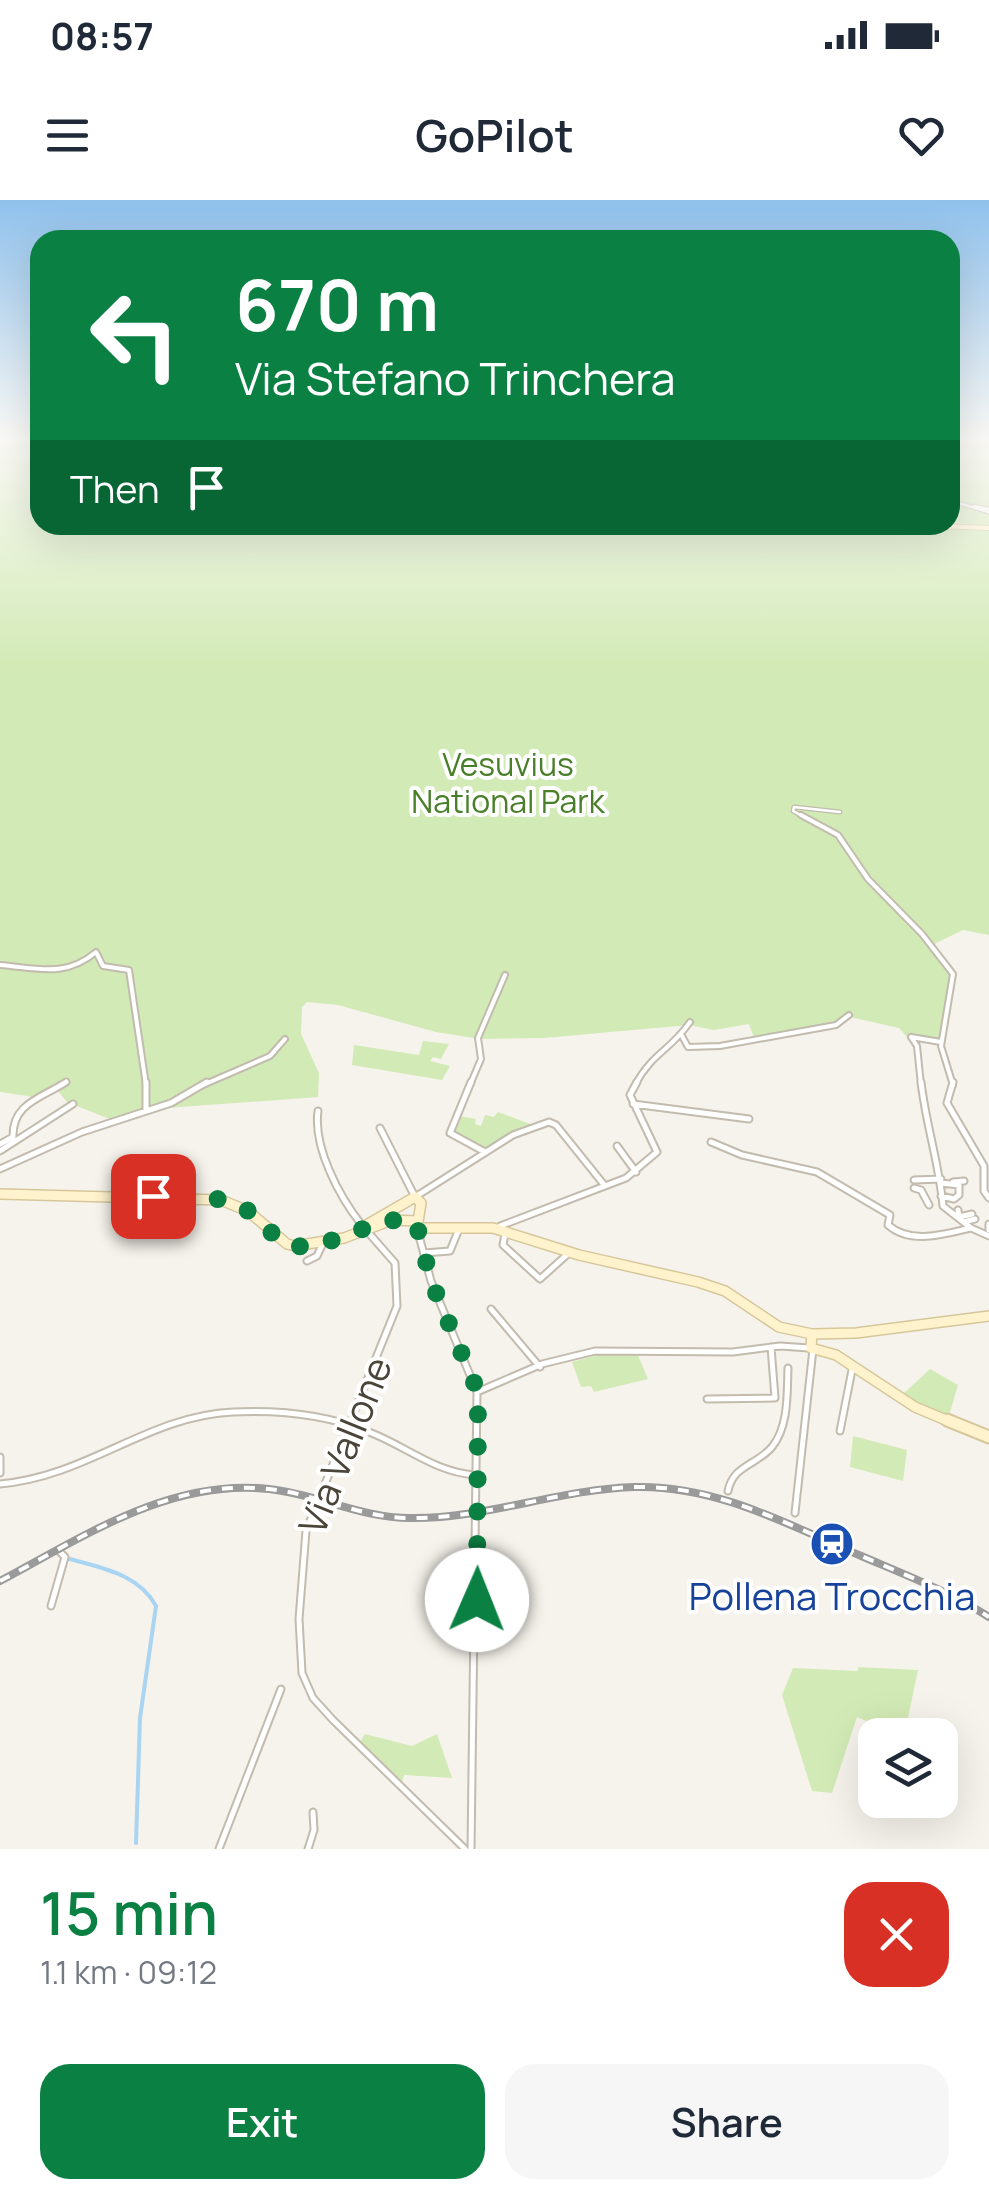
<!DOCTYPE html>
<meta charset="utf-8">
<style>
:root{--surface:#fff;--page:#f6f6f7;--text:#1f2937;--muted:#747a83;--accent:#0b8043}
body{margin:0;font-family:Manrope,sans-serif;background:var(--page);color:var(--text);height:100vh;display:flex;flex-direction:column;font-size:38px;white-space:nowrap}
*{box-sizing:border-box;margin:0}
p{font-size:32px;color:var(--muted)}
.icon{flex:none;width:55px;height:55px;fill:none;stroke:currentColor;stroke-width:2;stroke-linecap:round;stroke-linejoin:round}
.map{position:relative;height:1649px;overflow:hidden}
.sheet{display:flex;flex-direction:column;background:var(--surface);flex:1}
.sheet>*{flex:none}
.banner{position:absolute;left:30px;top:30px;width:930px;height:305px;border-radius:30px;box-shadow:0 10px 40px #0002;background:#0b8043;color:#fff;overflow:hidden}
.tools{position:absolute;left:858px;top:1518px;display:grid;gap:20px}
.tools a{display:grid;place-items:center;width:100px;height:100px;border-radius:20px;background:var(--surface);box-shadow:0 10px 40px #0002;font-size:50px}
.pin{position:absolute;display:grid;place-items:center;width:85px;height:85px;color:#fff;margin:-42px;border-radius:20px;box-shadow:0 5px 15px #0006}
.me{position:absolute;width:110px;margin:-55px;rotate:1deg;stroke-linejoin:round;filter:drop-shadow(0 0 8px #0008)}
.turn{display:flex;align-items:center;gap:35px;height:210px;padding:0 40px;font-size:45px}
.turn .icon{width:130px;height:130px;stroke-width:2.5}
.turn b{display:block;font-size:70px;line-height:85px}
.then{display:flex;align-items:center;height:95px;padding:0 40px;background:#0003;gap:20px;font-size:38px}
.round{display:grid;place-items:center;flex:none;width:105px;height:105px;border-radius:30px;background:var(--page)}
.overview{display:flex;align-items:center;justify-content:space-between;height:170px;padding:0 40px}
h1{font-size:60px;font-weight:600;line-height:75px;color:var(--accent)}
.primary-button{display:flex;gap:20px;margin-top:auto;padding:20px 40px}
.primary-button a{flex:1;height:115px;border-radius:30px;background:var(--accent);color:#fff;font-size:40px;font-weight:600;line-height:115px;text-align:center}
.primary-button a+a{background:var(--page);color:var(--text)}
.status{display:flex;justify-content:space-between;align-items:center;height:70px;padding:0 50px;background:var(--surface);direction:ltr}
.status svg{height:28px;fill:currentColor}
header{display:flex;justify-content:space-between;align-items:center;height:130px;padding:0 40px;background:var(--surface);font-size:45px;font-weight:600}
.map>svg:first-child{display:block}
</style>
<div class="status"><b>08:57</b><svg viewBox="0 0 49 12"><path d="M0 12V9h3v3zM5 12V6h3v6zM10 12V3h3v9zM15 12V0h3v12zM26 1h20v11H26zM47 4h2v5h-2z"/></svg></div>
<header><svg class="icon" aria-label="menu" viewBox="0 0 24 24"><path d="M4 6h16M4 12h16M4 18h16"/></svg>GoPilot<svg class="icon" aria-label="heart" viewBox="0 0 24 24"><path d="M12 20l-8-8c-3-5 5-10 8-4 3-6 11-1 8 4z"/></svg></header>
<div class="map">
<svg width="989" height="1649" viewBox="0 0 989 1649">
<rect width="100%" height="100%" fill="#f6f3ec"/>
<path fill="#d2eab5" d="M0,239H40V325H950V239H989V735L963,730L934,744L954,776L944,845L907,837L899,828L850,817L840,825L755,841L749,824L714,830L689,825L544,838L480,839L436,832L338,805L307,802L302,807L301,834L319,873L318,897L166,908L117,922L67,902L58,891L41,898L0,892Z
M423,841L449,844L441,859L433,857L430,861L450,866L442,880L352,865L354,845L419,855Z
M498,912L533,925L486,949L452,936L458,916L476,919L475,924L481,926L485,915L494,917Z
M612,1151L637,1153L648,1179L594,1192L591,1186L581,1187L572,1162Z
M930,1169L958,1185L948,1219L901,1196Z
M853,1236L907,1250L903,1281L850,1267Z
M858,1467L918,1470L906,1527L875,1525L857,1517L832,1593L812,1591L782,1495L793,1468L858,1471Z
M365,1534L412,1546L437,1534L452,1578L404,1575L402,1582L360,1542Z"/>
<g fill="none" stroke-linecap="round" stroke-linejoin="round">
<path stroke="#a9d4f2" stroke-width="4" d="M67,1358C100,1368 138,1373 156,1406L140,1518L136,1643"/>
<defs>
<path id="street-far2" d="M955,302L989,312
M974,306L989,309
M806,618L793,611L794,607L840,612"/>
<path id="street-far1" d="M801,615L838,635L868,679L922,734L953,774L941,846L953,885
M0,765C38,768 65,778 96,752L103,766L129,770L146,885
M682,836L688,847L720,846L836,825L849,815
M911,837L917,846L921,885
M911,837L941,842
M62,885L66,882
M203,885L270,856L285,839
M470,885L481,859L478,838L505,775
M635,885C653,852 670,851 690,822"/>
<path id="street" d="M146,882V911
M471,882L450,933L485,952
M921,882C926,925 939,963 943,1006L971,1028L989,1036
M953,882L947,903L984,966V991L989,998
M633,904L749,919
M318,911C313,947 339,996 361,1024
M380,928L415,997L513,935L549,922L556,925L605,986
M711,942L742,955L817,972L890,1015L888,1025C911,1045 944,1034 971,1028
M0,944L13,937C12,903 42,898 66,882
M617,946L636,972
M0,951L73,904
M0,969L82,932L171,903L207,882
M914,980L941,979
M953,982L964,981
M941,983L959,985V995L954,999L941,996
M914,988L921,990L929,1005
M958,1010L959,1017L972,1014
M964,1022L975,1019
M989,1024V1030
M500,1026L626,978L657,952L630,895L637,882
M417,1028L431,1081L477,1192L471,1649
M367,1031L395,1063L397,1106L306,1331L299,1419L302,1473L313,1498L333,1520L465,1649
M505,1034L503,1045L540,1079L570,1052
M424,1053L450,1051L459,1029
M307,1061L317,1056L323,1043
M491,1109L540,1167
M477,1192L542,1164L595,1151L733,1152L780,1146L809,1148
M707,1199L775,1198L771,1147
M840,1231L852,1170
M0,1257V1273
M0,1284C89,1276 147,1216 233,1212C278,1210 328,1215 369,1232C406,1246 434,1272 475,1275
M728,1291C733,1265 757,1265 772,1247C789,1226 787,1193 788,1168
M795,1313L813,1149
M51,1406L65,1357L60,1352
M219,1649L281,1489
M308,1649L314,1630L313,1612"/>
<path id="secondary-far2" d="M910,325L989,328"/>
<path id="secondary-far1" d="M0,994L221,1000L248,1011L287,1044L295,1046L344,1038L392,1020L416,1021
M363,1027L415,997L421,1003L417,1028H493L579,1055L698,1082L725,1091L779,1127L812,1134L856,1133L989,1116
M812,1134L811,1148L836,1155L915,1207L953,1223"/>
<path id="secondary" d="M947,1220L989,1237"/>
</defs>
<use href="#street-far2" stroke="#c2bbae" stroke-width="5"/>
<use href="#street-far1" stroke="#c2bbae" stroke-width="8"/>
<use href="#street" stroke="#c2bbae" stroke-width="9"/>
<use href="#secondary-far2" stroke="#d6c79b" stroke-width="6"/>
<use href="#secondary-far1" stroke="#d6c79b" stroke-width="12"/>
<use href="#secondary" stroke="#d6c79b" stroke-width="15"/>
<use href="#street-far2" stroke="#fff" stroke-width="2.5"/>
<use href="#street-far1" stroke="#fff" stroke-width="4"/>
<use href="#street" stroke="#fff" stroke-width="5"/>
<use href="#secondary-far2" stroke="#fff3cd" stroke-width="4"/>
<use href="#secondary-far1" stroke="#fff3cd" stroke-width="9"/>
<use href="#secondary" stroke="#fff3cd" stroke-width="11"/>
<defs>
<path id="rail" d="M0,1381C83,1337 170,1278 269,1289C317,1294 361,1318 410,1318C486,1319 559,1289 635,1287C716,1285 787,1324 859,1355C903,1374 948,1391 989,1417"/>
</defs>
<use href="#rail" stroke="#9a9a9a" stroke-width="8"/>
<use href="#rail" stroke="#fff" stroke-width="4" stroke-dasharray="11" stroke-linecap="butt"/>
</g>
<linearGradient id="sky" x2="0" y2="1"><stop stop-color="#8fc1ec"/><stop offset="0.51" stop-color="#fbfaf6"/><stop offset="1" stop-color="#fbfaf6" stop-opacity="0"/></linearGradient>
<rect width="989" height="470" fill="url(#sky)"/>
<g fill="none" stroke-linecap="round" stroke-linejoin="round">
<path stroke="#0b8043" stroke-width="18" stroke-dasharray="0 32.4" d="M153,996C182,997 219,993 245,1009C261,1018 275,1043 295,1046C335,1050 381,1010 416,1022L431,1081L478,1192L477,1400"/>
</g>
<defs>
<symbol id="station-disc" viewBox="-11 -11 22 22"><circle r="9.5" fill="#1a4fb4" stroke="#fff"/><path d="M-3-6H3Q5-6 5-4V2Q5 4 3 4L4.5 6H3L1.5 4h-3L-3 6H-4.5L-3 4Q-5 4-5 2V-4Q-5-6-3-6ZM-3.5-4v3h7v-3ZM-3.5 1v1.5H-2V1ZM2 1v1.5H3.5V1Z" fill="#fff"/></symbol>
</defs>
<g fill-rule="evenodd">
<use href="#station-disc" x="807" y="1319" width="50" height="50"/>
</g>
<g text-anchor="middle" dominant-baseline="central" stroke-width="8" stroke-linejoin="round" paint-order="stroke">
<g font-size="32" fill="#4a7f2a" stroke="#fff">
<text x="508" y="564">Vesuvius<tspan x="508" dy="37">National Park</tspan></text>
</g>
<g font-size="38" fill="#4b4439" stroke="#fff">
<text transform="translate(344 1245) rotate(-68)">Via Vallone</text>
</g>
<g font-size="38" fill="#164399" stroke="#fff">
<text x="832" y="1395">Pollena Trocchia</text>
</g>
</g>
</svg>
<div class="tools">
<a><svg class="icon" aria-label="layers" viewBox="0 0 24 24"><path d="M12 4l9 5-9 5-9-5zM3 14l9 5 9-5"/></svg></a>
</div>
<div class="pin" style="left:153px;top:996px;background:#d93025"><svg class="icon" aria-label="arrive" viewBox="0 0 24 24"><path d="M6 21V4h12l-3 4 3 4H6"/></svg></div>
<svg class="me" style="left:477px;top:1400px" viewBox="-20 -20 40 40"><circle r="19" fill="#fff"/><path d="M0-13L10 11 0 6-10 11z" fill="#0b8043"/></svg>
<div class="banner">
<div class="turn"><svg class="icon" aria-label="left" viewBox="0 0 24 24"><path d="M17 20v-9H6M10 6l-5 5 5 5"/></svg><div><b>670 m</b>Via Stefano Trinchera</div></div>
<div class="then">Then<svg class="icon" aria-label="arrive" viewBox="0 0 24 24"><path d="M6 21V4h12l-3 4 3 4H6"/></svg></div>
</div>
</div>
<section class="sheet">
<div class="overview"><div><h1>15 min</h1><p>1.1 km · 09:12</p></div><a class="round" style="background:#d93025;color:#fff"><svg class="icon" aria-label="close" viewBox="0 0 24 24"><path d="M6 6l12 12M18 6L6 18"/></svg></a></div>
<div class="primary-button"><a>Exit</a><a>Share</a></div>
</section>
